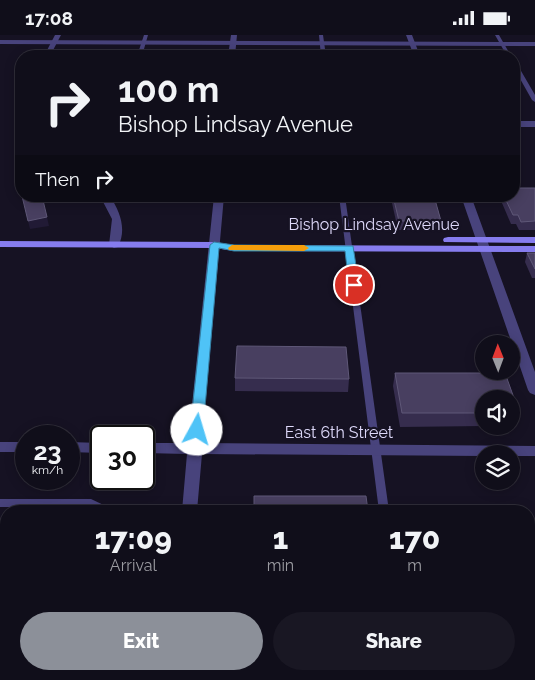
<!DOCTYPE html>
<style>
:root{--surface:#100e1a;--page:#191723;--text:#f1f3f6;--muted:#9c9ca2;--line:#302e39;--accent:#8c9099}
body{margin:0;font-family:Raleway,sans-serif;background:var(--page);color:var(--text);height:100vh;display:flex;flex-direction:column;font-size:19px;white-space:nowrap}
*{box-sizing:border-box;margin:0}
p{font-size:16px;color:var(--muted)}
.icon{flex:none;width:28px;height:28px;fill:none;stroke:currentColor;stroke-width:2;stroke-linecap:round;stroke-linejoin:round}
.map{position:relative;flex:1;overflow:hidden}
.drawer{position:absolute;left:0px;top:470px;width:535px;height:175px;display:flex;flex-direction:column;background:var(--surface);border-radius:20px 20px 0 0;box-shadow:0 2px 12px #0003,0 0 0 1px var(--line)}
.drawer>*{flex:none}
.guide{position:absolute;left:15px;top:15px;width:505px;height:152px;border-radius:20px;box-shadow:0 2px 12px #0003,0 0 0 1px var(--line);background:#100e1a;color:var(--text);overflow:hidden}
.needle{width:32px;rotate:359deg}
.tools{position:absolute;left:475px;top:300px;display:grid;gap:10px}
.tools a{display:grid;place-items:center;width:45px;height:45px;border-radius:50%;background:var(--surface);box-shadow:0 2px 12px #0003,0 0 0 1px var(--line);font-size:25px}
.speed{position:absolute;left:15px;top:390px;display:flex;gap:10px;font-size:25px;font-weight:700;text-align:center}
.speed>*{display:grid;place-content:center;width:65px;height:65px;border-radius:50%;background:var(--surface);box-shadow:0 2px 12px #0003,0 0 0 1px var(--line);line-height:1}
.speed small{font-size:12px;font-weight:400}
.speed .limit{border:2px solid #111;border-radius:8px;background:#fff;color:#111}
.pin{position:absolute;display:grid;place-items:center;width:42px;height:42px;color:#fff;margin:-21px;border:2px solid #fff;border-radius:50%;box-shadow:0 1px 5px #0007}
.me{position:absolute;width:55px;margin:-28px;rotate:6deg;stroke-linejoin:round;filter:drop-shadow(0 0 4px #0008)}
.turn{display:flex;align-items:center;gap:18px;height:105px;padding:0 20px;font-size:22px}
.turn .icon{width:65px;height:65px;stroke-width:2.5}
.turn b{display:block;font-size:35px;line-height:42px}
.then{display:flex;align-items:center;height:48px;padding:0 20px;background:#0003;gap:10px;font-size:19px}
.eta{display:flex;justify-content:space-evenly;align-items:center;height:85px;text-align:center}
.eta b{font-size:30px;font-weight:800;line-height:35px}
.primary-button{display:flex;gap:10px;margin-top:auto;padding:10px 20px}
.primary-button a{flex:1;height:58px;border-radius:30px;background:var(--accent);color:#fff;font-size:20px;font-weight:800;line-height:58px;text-align:center}
.primary-button a+a{background:var(--page);color:var(--text)}
.status{display:flex;justify-content:space-between;align-items:center;height:35px;padding:0 25px;background:var(--surface);direction:ltr}
.status svg{height:14px;fill:currentColor}
.map>svg:first-child{display:block}
</style>
<div class="status"><b>17:08</b><svg viewBox="0 0 49 12"><path d="M0 12V9h3v3zM5 12V6h3v6zM10 12V3h3v9zM15 12V0h3v12zM26 1h20v11H26zM47 4h2v5h-2z"/></svg></div>
<div class="map">
<svg width="535" height="645" viewBox="0 0 535 645">
<rect width="100%" height="100%" fill="#161223"/>
<g fill="none" stroke-linecap="round" stroke-linejoin="round">
<path fill="#48437c" fill-rule="evenodd" d="M144,0H148L142,21H137Z
M319,0H323L326,21H321Z
M495,0H499L511,21H507Z
M514,28L517,29L535,60V67L532,65L514,33Z
M339,161H345L389,476H379Z
M0,464H91L110,473L111,476H97L90,472H0Z
M0,520H6V530H0Z
M0,606H6V618H0Z
M400,639H412L413,645H401Z"/>
<path fill="#48437c" fill-rule="evenodd" d="M55,0H61L50,21H44Z
M231,0H237L235,21H228Z
M406,0H412L420,21H414Z
M514,86H535V92H514Z
M100,161H110C120,177 127,194 118,212L114,213L109,210L112,184Z
M214,161H224L202,408L535,411V421H511V419H484V421L202,419L197,476H182L187,419L144,418V408H188Z
M461,161H471L535,337V360L530,358L528,355Z
M0,407H26V417H0Z
M69,407L101,408V418L69,417Z
M165,639H183V645H165Z"/>
<path fill="#48437c" fill-rule="evenodd" d="M0,5L535,7V11L0,9Z"/>
<path fill="#867cee" fill-rule="evenodd" d="M448,202H535V208L444,207L443,205L444,203Z
M0,206L215,207L234,210L535,211V217L234,216L215,213L0,212Z"/>
</g>
<path fill="#362d4e" d="M535,153V195H519L516,189H511L499,161H514Z
M392,161H434L441,186L440,194L398,195L392,168Z
M527,218H535V243H532L525,227Z
M395,338H505L519,377L515,391H511V364H484V391L400,392L393,351Z
M235,343L349,344L348,357L235,356Z"/>
<path fill="#211a35" d="M47,182L49,191L30,194L28,186Z"/>
<path fill="#483f60" stroke="#5f5878" d="M19,147H21V156Z
M514,153H535V186L521,187L518,180H513L504,161H514Z
M22,161H42L47,182L28,186Z
M393,161H434L441,186H399Z
M527,218H535V234Z
M237,311L346,312L349,344L235,343Z
M395,338H505L519,377H511V364H484V378H402Z
M254,461H366L368,476H254Z"/>
<path fill="#4fc3f7" stroke="#337fa1" d="M214,207L234,210L353,211L359,250L354,253L349,250L345,216H234L219,213L203,395L201,398H192L190,395L210,210Z"/>
<path fill="#f59e0b" d="M232,210H304L309,213L304,216L229,215L228,213Z"/>
<g text-anchor="middle" dominant-baseline="central" stroke-width="4.5" stroke-linejoin="round" paint-order="stroke">
<g font-size="16" fill="#ded9fa" stroke="#161223">
<text x="374" y="189">Bishop Lindsay Avenue</text>
<text x="339" y="397">East 6th Street</text>
</g>
</g>
</svg>
<div class="tools">
<a><svg class="needle" viewBox="-14 -14 28 28"><path d="M0-13l5 13h-10z" fill="#e53935"/><path d="M0 13l5-13h-10z" fill="#9c9ca2"/></svg></a>
<a><svg class="icon" aria-label="sound" viewBox="0 0 24 24"><path d="M4 9h4l5-4v14l-5-4H4zM17 9q2 3 0 6"/></svg></a>
<a><svg class="icon" aria-label="layers" viewBox="0 0 24 24"><path d="M12 4l9 5-9 5-9-5zM3 14l9 5 9-5"/></svg></a>
</div>
<div class="speed"><div>23<small>km/h</small></div><div class="limit">30</div></div>
<div class="pin" style="left:354px;top:250px;background:#d93025"><svg class="icon" aria-label="arrive" viewBox="0 0 24 24"><path d="M6 21V4h12l-3 4 3 4H6"/></svg></div>
<svg class="me" style="left:197px;top:395px" viewBox="-20 -20 40 40"><circle r="19" fill="#fff"/><path d="M0-13L10 11 0 6-10 11z" fill="#4fc3f7"/></svg>
<div class="guide">
<div class="turn"><svg class="icon" aria-label="right" viewBox="0 0 24 24"><path d="M7 20v-9h11M14 6l5 5-5 5"/></svg><div><b>100 m</b>Bishop Lindsay Avenue</div></div>
<div class="then">Then<svg class="icon" aria-label="right" viewBox="0 0 24 24"><path d="M7 20v-9h11M14 6l5 5-5 5"/></svg></div>
</div>
<section class="drawer">
<div class="eta">
<div><b>17:09</b><p>Arrival</p></div>
<div><b>1</b><p>min</p></div>
<div><b>170</b><p>m</p></div>
</div>
<div class="primary-button"><a>Exit</a><a>Share</a></div>
</section>
</div>
